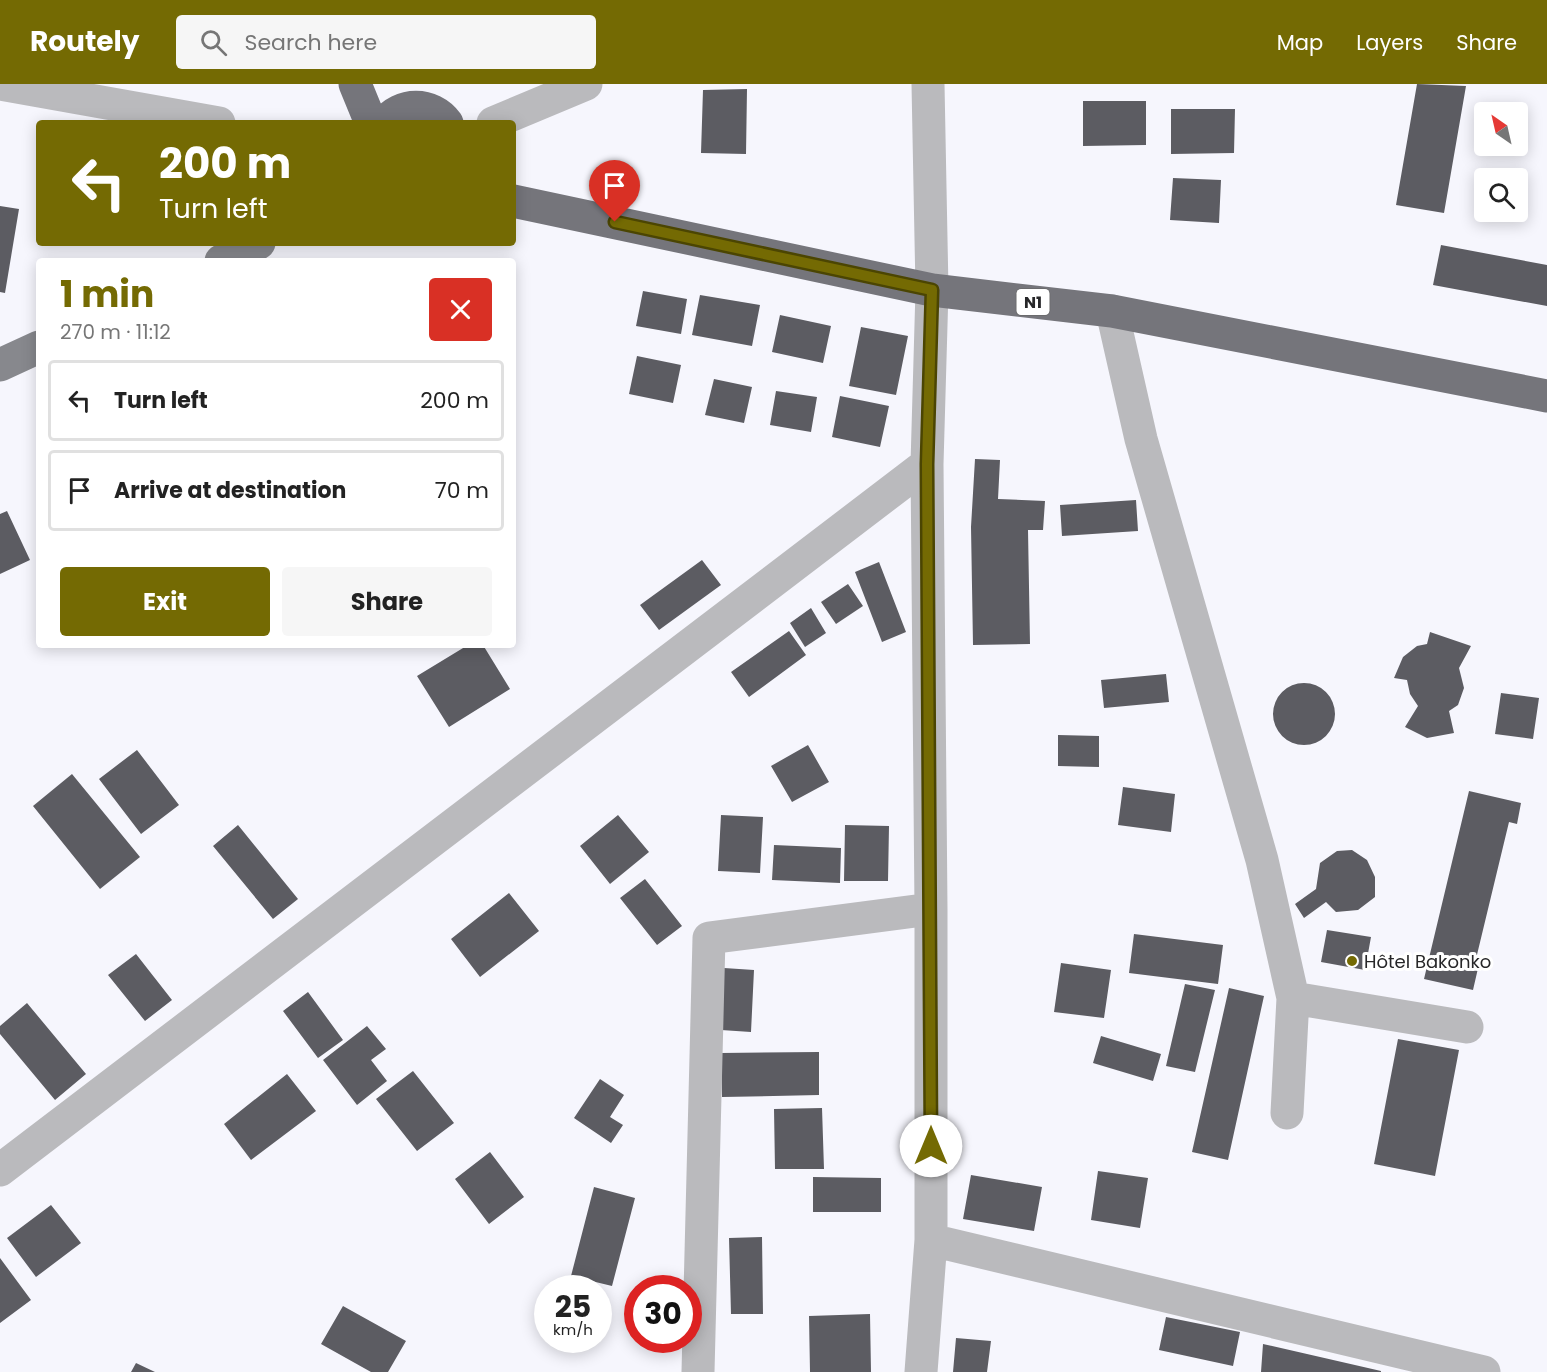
<!DOCTYPE html>
<meta charset="utf-8">
<style>
:root{--surface:#fff;--page:#f6f6f6;--text:#222;--muted:#767676;--line:#e0e0e0;--accent:#746a03}
body{margin:0;font-family:Poppins,sans-serif;background:var(--page);color:var(--text);height:100vh;display:flex;flex-direction:column;font-size:22px;white-space:nowrap}
*{box-sizing:border-box;margin:0}
p{font-size:20px;color:var(--muted)}
.icon{flex:none;width:33px;height:33px;fill:none;stroke:currentColor;stroke-width:2;stroke-linecap:round;stroke-linejoin:round}
.map{position:relative;flex:1;overflow:hidden}
.panel{position:absolute;left:36px;top:174px;width:480px;height:390px;display:flex;flex-direction:column;background:var(--surface);border-radius:6px;box-shadow:0 3px 15px #0003}
.panel>*{flex:none}
.hud{position:absolute;left:36px;top:36px;width:480px;height:126px;border-radius:6px;box-shadow:0 3px 15px #0003;background:#746a03;color:#fff;overflow:hidden}
.needle{width:39px;rotate:326deg}
.fabs{position:absolute;left:1474px;top:18px;display:grid;gap:12px}
.fabs a{display:grid;place-items:center;width:54px;height:54px;border-radius:6px;background:var(--surface);box-shadow:0 3px 15px #0003;font-size:30px}
.speed{position:absolute;left:534px;top:1191px;display:flex;gap:12px;font-size:30px;font-weight:700;text-align:center}
.speed>*{display:grid;place-content:center;width:78px;height:78px;border-radius:50%;background:var(--surface);box-shadow:0 3px 15px #0003;line-height:1}
.speed small{font-size:15px;font-weight:400}
.speed .limit{border:9px solid #d22;background:#fff;color:#111}
.pin{position:absolute;display:grid;place-items:center;width:51px;height:51px;color:#fff;margin:-62px -26px;border-radius:50% 50% 50% 0;rotate:-45deg;box-shadow:0 0 6px #0007}
.pin .icon{rotate:45deg}
.me{position:absolute;width:66px;margin:-33px;rotate:0deg;stroke-linejoin:round;filter:drop-shadow(0 0 4px #0008)}
.turn{display:flex;align-items:center;gap:21px;height:126px;padding:0 24px;font-size:27px}
.turn .icon{width:78px;height:78px;stroke-width:2.5}
.turn b{display:block;font-size:42px;line-height:51px}
.round{display:grid;place-items:center;flex:none;width:63px;height:63px;border-radius:6px;background:var(--page)}
.head{display:flex;align-items:center;justify-content:space-between;height:102px;padding:0 24px}
h1{font-size:36px;font-weight:700;line-height:45px;color:var(--accent)}
.primary-button{display:flex;gap:12px;margin-top:auto;padding:12px 24px}
.primary-button a{flex:1;height:69px;border-radius:6px;background:var(--accent);color:#fff;font-size:24px;font-weight:700;line-height:69px;text-align:center}
.primary-button a+a{background:var(--page);color:var(--text)}
ul{padding:0;list-style:none}
li{display:flex;align-items:center;gap:18px;height:81px;margin:0 12px 9px;padding:0 12px;border:3px solid var(--line);border-radius:6px}
li div{flex:1}
li b{display:block;font-size:22px}
li em{font-style:normal}
header{display:flex;align-items:center;gap:36px;box-sizing:border-box;height:84px;padding:0 30px;background:var(--accent);color:#fff}
header strong{font-size:28px}
nav{display:flex;gap:33px;margin-inline-start:auto;font-size:21px}
.search{width:420px;height:54px;background:var(--page);display:flex;align-items:center;gap:15px;box-sizing:border-box;padding:0 21px;border-radius:6px;color:var(--muted);font-size:22px}
.map>svg:first-child{display:block}
</style>
<header>
<strong>Routely</strong>
<div class="search"><svg class="icon" aria-label="search" viewBox="0 0 24 24"><circle cx="10" cy="10" r="6"/><path d="M15 15l6 6"/></svg>Search here</div>
<nav><a>Map</a><a>Layers</a><a>Share</a></nav>
</header>
<div class="map">
<svg width="1547" height="1288" viewBox="0 0 1547 1288">
<rect width="100%" height="100%" fill="#f6f6fd"/>
<path fill="#5c5c62" d="M1417,0L1466,2L1444,129L1396,121Z
M747,5L746,70L701,69L703,6Z
M1083,17H1146V61L1083,62Z
M1171,25H1235L1234,69L1171,70Z
M1173,94L1221,96L1219,139L1170,136Z
M0,122L19,125L5,209L0,208Z
M1441,161L1547,181V222L1433,201Z
M643,207L687,215L681,250L636,242Z
M700,211L760,221L752,262L692,251Z
M780,231L831,242L823,279L772,268Z
M861,243L908,252L896,311L849,302Z
M637,272L681,281L673,319L629,310Z
M714,295L752,303L744,339L705,331Z
M776,307L817,313L811,348L770,341Z
M840,312L889,322L880,363L832,353Z
M975,375L1000,376L998,415L1045,417L1043,446H1028L1030,560L973,561L971,443Z
M1136,416L1138,447L1062,452L1060,421Z
M7,427L30,476L0,490V430Z
M702,476L721,501L659,546L640,521Z
M879,478L906,548L882,558L855,488Z
M848,500L863,522L836,540L821,518Z
M811,524L826,549L805,563L790,539Z
M789,547L806,571L749,613L731,588Z
M1430,548L1471,562L1459,584L1464,604L1458,621L1449,627L1454,649L1427,654L1405,643L1418,622L1410,610L1407,596L1394,594L1403,573L1417,562L1427,560Z
M468,561H483L510,605L449,643L417,592Z
M1166,590L1169,618L1104,624L1101,596Z
M1273 630a31 31 0 1 1 62 0a31 31 0 1 1-62 0Z
M1501,609L1539,614L1533,655L1495,650Z
M1058,651L1099,652V683L1058,682Z
M808,661L829,698L792,718L771,682Z
M137,666L179,721L141,750L99,695Z
M72,690L140,773L100,805L33,722Z
M1123,703L1175,710L1171,748L1118,741Z
M1469,707L1521,719L1517,740L1509,738L1475,879L1479,880L1473,906L1424,895Z
M618,731L649,768L610,800L580,762Z
M721,731L763,733L760,789L718,787Z
M238,741L298,815L273,835L213,762Z
M845,741L889,742L888,797H844Z
M774,761L841,764L840,799L772,796Z
M1352,766L1367,776L1375,793V813L1358,826L1336,828L1326,818L1304,834L1295,820L1316,805L1320,779L1337,767Z
M645,795L682,842L657,861L620,814Z
M509,809L539,847L480,893L451,855Z
M1327,846L1371,853L1365,886L1321,878Z
M1134,850L1223,861L1218,900L1129,889Z
M136,870L172,916L145,937L108,891Z
M1061,879L1111,886L1104,934L1054,928Z
M724,884L754,886L751,948L721,946Z
M1185,900L1215,906L1195,988L1166,982Z
M1229,904L1264,912L1228,1076L1192,1068Z
M308,908L343,956L318,974L283,927Z
M27,919L86,990L55,1016L0,950V942Z
M367,942L386,965L371,976L387,997L357,1021L323,976Z
M1101,952L1161,970L1153,997L1093,979Z
M1398,955L1459,966L1435,1092L1374,1080Z
M819,968V1011L722,1013L721,969Z
M413,987L454,1039L417,1067L376,1015Z
M287,990L316,1027L251,1076L224,1040Z
M600,995L624,1011L610,1033L623,1041L611,1059L574,1034Z
M822,1024L824,1085H775L774,1025Z
M490,1068L524,1113L489,1140L455,1095Z
M1098,1087L1148,1094L1140,1144L1091,1136Z
M971,1091L1042,1103L1034,1147L963,1135Z
M813,1093L881,1094V1128H813Z
M594,1103L635,1114L612,1202L571,1192Z
M51,1121L81,1159L36,1193L7,1154Z
M762,1153L763,1230H731L729,1154Z
M0,1174L31,1216L0,1239Z
M343,1222L406,1257L388,1288H371L321,1260Z
M870,1230L871,1288H810L809,1232Z
M1166,1233L1240,1248L1233,1282L1159,1266Z
M956,1254L991,1257L987,1288H953Z
M1263,1260L1381,1287V1288H1261Z
M136,1279L155,1288H131Z"/>
<g fill="none" stroke-linecap="round" stroke-linejoin="round">
<path stroke="#bababd" stroke-width="33" d="M0,0L219,39
M493,39L586,0
M1112,227L1141,355L1262,776L1293,914L1287,1029
M1293,914L1467,943
M0,1086L927,380
M931,1156L1484,1288
M698,1288L709,854L931,825
M921,1288L931,1156V825L927,380L932,206L928,0"/>
<path stroke="#87888d" stroke-width="33" d="M221,177L259,159
M0,281L39,263"/>
<path stroke="#75757b" stroke-width="33" d="M355,0L371,39
M385,39C400,18 432,18 447,39
M513,117L932,206L1112,227L1547,312"/>
</g>
<g fill="none" stroke-linecap="round" stroke-linejoin="round">
<defs>
<path id="route" d="M615,138L932,206L927,380L931,1062"/>
</defs>
<use href="#route" stroke="#4b4502" stroke-width="15"/>
<use href="#route" stroke="#746a03" stroke-width="10"/>
</g>
<circle fill="#746a03" stroke="#fff" stroke-width="2" cx="1352" cy="877" r="6"/>
<g text-anchor="middle" dominant-baseline="central" stroke-width="6" stroke-linejoin="round" paint-order="stroke">
<rect fill="#fff" stroke="#686869" stroke-width="1.5" x="1016.5" y="205" width="33" height="26" rx="4.5"/>
<g font-size="16" font-weight="bold" fill="#272729">
<text x="1033" y="218">N1</text>
</g>
<g font-size="18" fill="#272729" stroke="#fff" text-anchor="start">
<text x="1364" y="877">Hôtel Bakonko</text>
</g>
</g>
</svg>
<div class="fabs">
<a><svg class="needle" viewBox="-14 -14 28 28"><path d="M0-13l5 13h-10z" fill="#e53935"/><path d="M0 13l5-13h-10z" fill="#767676"/></svg></a>
<a><svg class="icon" aria-label="search" viewBox="0 0 24 24"><circle cx="10" cy="10" r="6"/><path d="M15 15l6 6"/></svg></a>
</div>
<div class="speed"><div>25<small>km/h</small></div><div class="limit">30</div></div>
<div class="pin" style="left:615px;top:138px;background:#d93025"><svg class="icon" aria-label="arrive" viewBox="0 0 24 24"><path d="M6 21V4h12l-3 4 3 4H6"/></svg></div>
<svg class="me" style="left:931px;top:1062px" viewBox="-20 -20 40 40"><circle r="19" fill="#fff"/><path d="M0-13L10 11 0 6-10 11z" fill="#746a03"/></svg>
<div class="hud">
<div class="turn"><svg class="icon" aria-label="left" viewBox="0 0 24 24"><path d="M17 20v-9H6M10 6l-5 5 5 5"/></svg><div><b>200 m</b>Turn left</div></div>
</div>
<section class="panel">
<div class="head"><div><h1>1 min</h1><p>270 m · 11:12</p></div><a class="round" style="background:#d93025;color:#fff"><svg class="icon" aria-label="close" viewBox="0 0 24 24"><path d="M6 6l12 12M18 6L6 18"/></svg></a></div>
<ul>
<li><svg class="icon" aria-label="left" viewBox="0 0 24 24"><path d="M17 20v-9H6M10 6l-5 5 5 5"/></svg><div><b>Turn left</b></div><em>200 m</em></li>
<li><svg class="icon" aria-label="arrive" viewBox="0 0 24 24"><path d="M6 21V4h12l-3 4 3 4H6"/></svg><div><b>Arrive at destination</b></div><em>70 m</em></li>
</ul>
<div class="primary-button"><a>Exit</a><a>Share</a></div>
</section>
</div>
